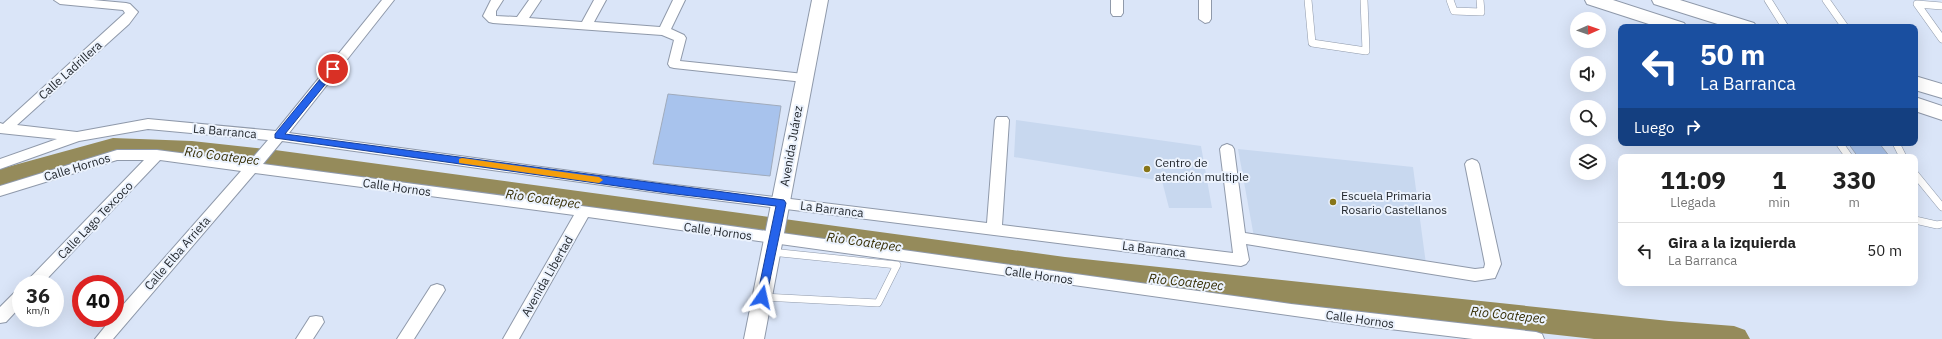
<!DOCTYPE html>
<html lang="es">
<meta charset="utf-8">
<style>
:root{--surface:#fff;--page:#f2f2f2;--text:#222;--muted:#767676;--line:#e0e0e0}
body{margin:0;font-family:"IBM Plex Sans",sans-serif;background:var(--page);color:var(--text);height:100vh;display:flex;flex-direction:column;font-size:15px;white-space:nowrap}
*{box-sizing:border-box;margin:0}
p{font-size:13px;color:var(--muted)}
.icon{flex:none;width:22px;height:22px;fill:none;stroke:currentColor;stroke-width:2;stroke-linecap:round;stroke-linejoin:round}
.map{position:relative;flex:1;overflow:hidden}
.panel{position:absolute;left:1618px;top:154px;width:300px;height:132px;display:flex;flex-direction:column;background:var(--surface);border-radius:8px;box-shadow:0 4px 16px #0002}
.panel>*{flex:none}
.hud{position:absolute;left:1618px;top:24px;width:300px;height:122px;border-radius:8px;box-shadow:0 4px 16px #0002;background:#1a4fa0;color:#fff;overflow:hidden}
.needle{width:26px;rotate:88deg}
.controls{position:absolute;left:1570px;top:12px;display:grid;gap:8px}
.controls a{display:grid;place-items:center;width:36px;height:36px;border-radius:50%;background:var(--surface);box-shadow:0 4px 16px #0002;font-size:20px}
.speed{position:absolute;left:12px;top:275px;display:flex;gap:8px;font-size:20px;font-weight:700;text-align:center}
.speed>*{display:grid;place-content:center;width:52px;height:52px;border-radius:50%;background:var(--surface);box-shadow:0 4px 16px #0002;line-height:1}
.speed small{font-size:10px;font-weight:400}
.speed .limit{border:6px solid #d22;background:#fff;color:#111}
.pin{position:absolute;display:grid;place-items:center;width:34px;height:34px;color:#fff;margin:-17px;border:2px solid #fff;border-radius:50%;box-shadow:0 1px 4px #0007}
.me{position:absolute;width:44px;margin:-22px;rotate:11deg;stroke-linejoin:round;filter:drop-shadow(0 0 3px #0008)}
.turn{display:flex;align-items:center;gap:14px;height:84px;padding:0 16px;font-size:18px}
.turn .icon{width:52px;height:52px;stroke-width:2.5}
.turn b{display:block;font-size:28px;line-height:34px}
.then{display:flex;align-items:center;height:38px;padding:0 16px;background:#0003;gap:8px;font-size:15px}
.eta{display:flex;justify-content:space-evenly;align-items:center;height:68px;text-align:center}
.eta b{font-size:24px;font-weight:700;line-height:28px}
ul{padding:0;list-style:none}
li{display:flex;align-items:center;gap:12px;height:56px;padding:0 16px;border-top:1px solid var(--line)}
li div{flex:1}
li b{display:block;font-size:15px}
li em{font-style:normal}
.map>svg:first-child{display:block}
</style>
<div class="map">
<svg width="1942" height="339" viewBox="0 0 1942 339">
<rect width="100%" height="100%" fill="#dae5f8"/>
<path fill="#c8d8ef" d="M1016,120L1201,146L1212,208H1169L1162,181L1014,157Z
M1238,149L1413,167L1426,264L1254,237Z"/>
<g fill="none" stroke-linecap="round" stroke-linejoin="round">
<path fill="#958b5b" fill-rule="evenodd" d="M113,138L192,141L275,150L1065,257L1669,321L1734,326L1745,330L1750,339H1594L1065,281L275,170L192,161L113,158L29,180L0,190V169Z"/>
</g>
<path fill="#a8c3ed" stroke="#a0abbc" d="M668,94L781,106L770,176L653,164Z
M1848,143H1879L1890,157H1858Z"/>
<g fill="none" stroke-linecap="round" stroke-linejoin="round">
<defs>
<path id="service" d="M1308,0L1312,43L1366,51L1364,0
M1450,0L1454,11L1481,12L1480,0
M1768,0L1785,27
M1826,0L1845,27
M1942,6L1917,4L1942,39
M1896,143L1903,157
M1840,144L1849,157
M1915,174L1942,207
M1915,220L1937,225L1942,224
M763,297L878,303L897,265L771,252"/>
<path id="minor" d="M54,0H93L126,3L130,4L138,12L129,24L17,125L77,132L148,119L276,131L382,0H394L289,133L667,184L987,223L995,120L997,117H1007L1009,120L1002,225L1233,253L1220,149L1222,146L1227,144L1232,146L1234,149L1245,233L1475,269L1484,268L1485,264L1465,164L1467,161L1472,159L1477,161L1479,164L1501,264L1495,278L1475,281L1246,244L1249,260L1246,264L1241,266L667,194L282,141L263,164L702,222L1291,304L1536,332L1542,334L1544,339H1473L1373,327L588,217L519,339H503L574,215L255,173L113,339H95L112,318H115V314L241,171L160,160L42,284H24L144,160H117L0,196V186L117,150H157L249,162L268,140L148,129L79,141L0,169V159L57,139L0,133V123L3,124L125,13L123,10L60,4Z
M491,0H503L496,11V16L517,17L529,0H541L529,18L582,22L594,0H606L594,22L660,27L673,0H685L671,29L684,35L686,38L680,61L804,74L809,75L810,78L809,81L804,82L674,68L670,67L668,64L674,40L662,35L493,23L489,22L483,16Z
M1111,0H1123V13L1121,16H1113L1111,13Z
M1199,0H1211V19L1209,22L1205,23L1199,19Z
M437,284L443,286L445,290L414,339H397L431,286Z
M21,290V306L6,322L0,323V307L15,292Z
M316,316L322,317L324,322L313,339H296L310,317Z"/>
<path id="tertiary" d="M812,0H828L764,339H744Z"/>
<path id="primary" d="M1585,0H1613L1684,23L1687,27H1658L1587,4Z
M1652,0H1680L1754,23L1757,27H1727L1654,4Z
M1915,76L1942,84V98L1915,90Z
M1915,97L1942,106V120L1915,111Z"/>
</defs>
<use href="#service" stroke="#8f99aa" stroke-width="8"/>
<use href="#minor" stroke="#8f99aa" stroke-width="2"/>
<use href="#tertiary" stroke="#8f99aa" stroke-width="2"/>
<use href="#primary" stroke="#8f99aa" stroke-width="2"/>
<use href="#service" stroke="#fff" stroke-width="7"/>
<use href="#minor" fill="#fff" fill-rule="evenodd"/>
<use href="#tertiary" fill="#fff" fill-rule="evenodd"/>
<use href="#primary" fill="#fff" fill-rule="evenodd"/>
</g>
<path fill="#2563eb" stroke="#184099" d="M333,66L337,69L336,71L285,134L784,200L786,203L766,299H759L757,297L776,206L667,193L275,138V134L330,67Z"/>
<path fill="#f59e0b" d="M462,158L599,177L603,180L599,183L459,163V159Z"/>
<g fill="#877518" stroke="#ebf2fd" stroke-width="1.5">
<circle cx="1147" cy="169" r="4"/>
<circle cx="1333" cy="202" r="4"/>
</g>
<g text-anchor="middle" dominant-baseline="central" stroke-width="4" stroke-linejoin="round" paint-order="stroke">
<g font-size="12" fill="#23282e" stroke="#ebf2fd">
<text transform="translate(70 70) rotate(-42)">Calle Ladrillera</text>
<text transform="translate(225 131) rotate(5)">La Barranca</text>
<text transform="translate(791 146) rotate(-80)">Avenida Juárez</text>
<text transform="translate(77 167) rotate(-17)">Calle Hornos</text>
<text transform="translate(397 187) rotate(8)">Calle Hornos</text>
<text transform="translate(832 209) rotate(7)">La Barranca</text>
<text transform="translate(95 220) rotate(-46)">Calle Lago Texcoco</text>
<text transform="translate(718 231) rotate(8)">Calle Hornos</text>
<text transform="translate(1154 249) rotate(7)">La Barranca</text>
<text transform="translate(177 253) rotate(-49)">Calle Elba Arrieta</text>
<text transform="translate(1039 275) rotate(8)">Calle Hornos</text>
<text transform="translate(547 276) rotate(-60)">Avenida Libertad</text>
<text transform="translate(1360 319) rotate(8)">Calle Hornos</text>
</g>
<g font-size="12" fill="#23282e" stroke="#ebf2fd" text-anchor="start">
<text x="1155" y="162">Centro de<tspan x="1155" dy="14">atención multiple</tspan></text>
<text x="1341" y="195">Escuela Primaria<tspan x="1341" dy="14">Rosario Castellanos</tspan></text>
</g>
<g font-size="13" font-style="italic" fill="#362e05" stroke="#ebf2fd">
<text transform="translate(222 156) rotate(7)">Rio Coatepec</text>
<text transform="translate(543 199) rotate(8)">Rio Coatepec</text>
<text transform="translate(864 242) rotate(8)">Rio Coatepec</text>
<text transform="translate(1186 282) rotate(6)">Rio Coatepec</text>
<text transform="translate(1508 315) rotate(6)">Rio Coatepec</text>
</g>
</g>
</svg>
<div class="controls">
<a><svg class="needle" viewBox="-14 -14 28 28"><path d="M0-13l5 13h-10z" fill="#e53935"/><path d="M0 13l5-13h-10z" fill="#767676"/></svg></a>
<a><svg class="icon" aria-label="sound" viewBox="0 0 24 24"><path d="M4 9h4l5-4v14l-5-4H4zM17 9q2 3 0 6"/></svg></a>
<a><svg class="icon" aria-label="search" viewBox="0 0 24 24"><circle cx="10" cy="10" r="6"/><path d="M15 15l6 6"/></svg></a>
<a><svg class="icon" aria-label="layers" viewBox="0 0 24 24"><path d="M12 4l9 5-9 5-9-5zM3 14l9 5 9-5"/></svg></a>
</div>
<div class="speed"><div>36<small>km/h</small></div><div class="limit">40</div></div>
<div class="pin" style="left:333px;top:69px;background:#d93025"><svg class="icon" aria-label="arrive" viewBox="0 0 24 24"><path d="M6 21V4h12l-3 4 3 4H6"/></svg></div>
<svg class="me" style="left:762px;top:297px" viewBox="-20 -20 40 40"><path d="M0-17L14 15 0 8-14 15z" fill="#2563eb" stroke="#fff" stroke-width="4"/></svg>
<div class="hud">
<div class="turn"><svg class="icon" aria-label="left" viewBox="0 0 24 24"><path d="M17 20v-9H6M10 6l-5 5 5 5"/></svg><div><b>50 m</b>La Barranca</div></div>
<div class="then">Luego<svg class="icon" aria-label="right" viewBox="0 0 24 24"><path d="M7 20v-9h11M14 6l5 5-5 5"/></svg></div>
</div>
<section class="panel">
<div class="eta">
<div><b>11:09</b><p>Llegada</p></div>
<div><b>1</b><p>min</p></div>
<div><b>330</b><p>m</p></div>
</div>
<ul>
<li><svg class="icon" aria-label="left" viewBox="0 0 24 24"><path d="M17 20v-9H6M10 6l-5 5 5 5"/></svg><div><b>Gira a la izquierda</b><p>La Barranca</p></div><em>50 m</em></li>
</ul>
</section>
</div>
